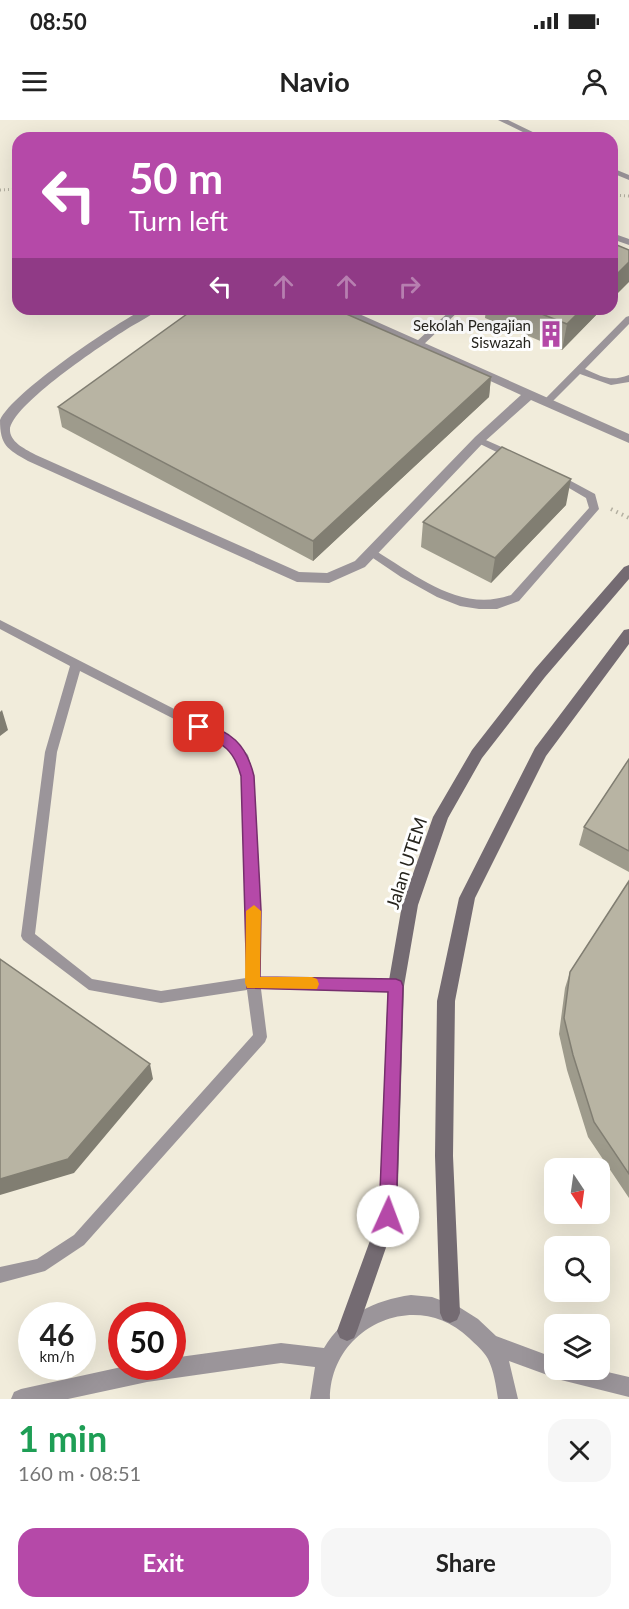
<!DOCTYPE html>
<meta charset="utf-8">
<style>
:root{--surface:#fff;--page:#f6f6f6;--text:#222;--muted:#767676;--accent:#b549a8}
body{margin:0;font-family:Lato,sans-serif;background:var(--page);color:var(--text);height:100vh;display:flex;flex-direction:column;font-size:22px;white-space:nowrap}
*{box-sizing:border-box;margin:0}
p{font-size:20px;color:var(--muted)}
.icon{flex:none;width:33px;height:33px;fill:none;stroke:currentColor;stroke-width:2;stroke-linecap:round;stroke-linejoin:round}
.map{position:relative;height:1279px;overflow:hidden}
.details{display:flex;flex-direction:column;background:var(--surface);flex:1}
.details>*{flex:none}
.guide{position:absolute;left:12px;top:12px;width:606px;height:183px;border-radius:18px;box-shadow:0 6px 24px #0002;background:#b549a8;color:#fff;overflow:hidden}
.needle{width:39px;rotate:167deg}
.controls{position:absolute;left:544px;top:1038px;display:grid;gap:12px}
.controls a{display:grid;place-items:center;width:66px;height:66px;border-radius:12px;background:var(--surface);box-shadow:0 6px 24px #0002;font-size:30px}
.speed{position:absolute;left:18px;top:1182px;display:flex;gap:12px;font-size:30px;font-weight:700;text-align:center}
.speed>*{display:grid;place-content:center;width:78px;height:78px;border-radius:50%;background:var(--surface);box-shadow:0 6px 24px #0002;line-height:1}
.speed small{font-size:15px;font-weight:400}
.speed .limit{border:9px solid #d22;background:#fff;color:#111}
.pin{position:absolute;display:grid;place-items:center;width:51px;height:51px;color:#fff;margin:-26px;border-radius:12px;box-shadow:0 3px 9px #0006}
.me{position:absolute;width:66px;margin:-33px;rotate:2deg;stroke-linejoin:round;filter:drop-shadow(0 0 4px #0008)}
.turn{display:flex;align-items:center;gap:21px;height:126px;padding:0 18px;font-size:27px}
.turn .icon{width:78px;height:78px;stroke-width:2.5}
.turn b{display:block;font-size:42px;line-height:51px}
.lanes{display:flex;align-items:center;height:57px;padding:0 18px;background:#0003;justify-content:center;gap:30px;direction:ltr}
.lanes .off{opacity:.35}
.round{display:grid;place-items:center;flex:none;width:63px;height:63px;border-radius:18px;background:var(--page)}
.head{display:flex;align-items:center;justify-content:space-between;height:102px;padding:0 18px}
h1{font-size:36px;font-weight:700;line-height:45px;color:#1e9e55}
.action{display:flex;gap:12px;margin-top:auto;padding:12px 18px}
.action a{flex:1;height:69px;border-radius:18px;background:var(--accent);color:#fff;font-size:24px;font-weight:700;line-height:69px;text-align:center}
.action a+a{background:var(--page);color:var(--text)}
.status{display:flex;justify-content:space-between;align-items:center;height:42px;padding:0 30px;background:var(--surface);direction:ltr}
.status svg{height:16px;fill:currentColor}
header{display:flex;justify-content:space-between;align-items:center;height:78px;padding:0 18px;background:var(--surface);font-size:27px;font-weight:700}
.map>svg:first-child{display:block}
</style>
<div class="status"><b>08:50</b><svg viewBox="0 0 49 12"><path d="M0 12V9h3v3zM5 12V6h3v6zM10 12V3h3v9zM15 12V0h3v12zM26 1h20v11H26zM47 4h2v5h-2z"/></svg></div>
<header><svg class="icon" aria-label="menu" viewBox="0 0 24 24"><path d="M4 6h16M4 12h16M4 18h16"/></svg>Navio<svg class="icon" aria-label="person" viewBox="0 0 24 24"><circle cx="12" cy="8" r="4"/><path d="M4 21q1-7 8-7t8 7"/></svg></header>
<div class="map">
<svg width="629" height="1279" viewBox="0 0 629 1279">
<rect width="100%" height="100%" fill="#f1ecdb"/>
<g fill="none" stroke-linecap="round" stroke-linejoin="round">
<path stroke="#b3afa1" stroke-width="3" stroke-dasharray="1 3" stroke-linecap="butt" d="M0,70L18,69
M612,75L629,76"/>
<path stroke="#b3afa1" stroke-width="4" stroke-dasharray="1.5 4.5" stroke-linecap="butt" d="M611,389L629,398"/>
<path fill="#9b959a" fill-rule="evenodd" d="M498,0H508L545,18H535Z
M612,48L629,55V60L612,53Z
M612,113L629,119V125L612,119Z
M452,189H461L422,226H416V222Z
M629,196V204L585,249C603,257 610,262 629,255V262L611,265L580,254L549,285H543V281L626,197Z
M479,317L517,334L518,336L517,338H509L476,322V318Z
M556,353L595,374L599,389L519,481L497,489H479L460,486L437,477L401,457L367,434L368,431H376C417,456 461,493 511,475L589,388L586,378L552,358V354Z
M0,500L235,620L248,635L254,656L261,790L260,857L396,860L401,862L403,866L401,870L396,872L261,869L267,917L265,922L84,1125L45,1151L0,1163V1147L37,1139L74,1115L253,915L247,870L161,883L89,870L23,820L21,816L45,632L70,546L0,509ZM80,551L227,626L237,637L242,656L247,790L246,858L161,871L92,859L35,814L57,632Z"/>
<path fill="#9b959a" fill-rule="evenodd" d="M144,189H158C150,197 136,203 127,209C105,223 8,287 10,311C11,323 27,330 36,335L299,452L327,453L355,441L475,317L521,275L333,189H348L629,314V323L531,280L483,323L365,447L329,463L297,462L28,341C7,329 0,325 0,300C13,272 113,205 144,189Z
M411,1175L432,1177L459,1187L478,1199L496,1216L555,1238V1250H599L629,1257V1277L561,1260L509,1241L518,1279H498C496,1266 494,1251 488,1239C483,1230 476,1225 469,1218C416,1167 330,1207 330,1279H310L315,1247L281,1243L147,1262L68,1279H11L14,1272L21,1269L126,1246H172V1238L281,1223L324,1228C343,1196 374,1180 411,1175Z"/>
<path fill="#746b72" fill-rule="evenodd" d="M629,445V459L545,557L482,638L448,698L418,785L404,866L397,1096L357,1211L354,1218L347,1221L340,1218L337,1211L379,1096L388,866L402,785L433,697L472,630L535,549L624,447Z
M629,509V524L546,636L475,778L455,881L453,1036L460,1193L457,1200L450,1203L443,1200L440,1193L435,1036L437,881L459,778L535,628L624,510Z"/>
</g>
<path fill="#9e9b8c" d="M486,189H602L562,230L485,198Z
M491,257L489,277L313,441L62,307L58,287Z
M566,385L491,463L421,427L423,402Z
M629,639V752L579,725L584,707Z
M629,761V1078L588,1017L567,950L559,914L565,868L570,852Z"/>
<path fill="#817e72" d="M629,142V162L612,179V159Z
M582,189H602L562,230L567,204Z
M491,257L489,277L313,441V421Z
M571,359L566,385L491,463L495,438Z
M2,590L8,610L0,616V592Z
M150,944L153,959L74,1053L0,1075V1059Z"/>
<path fill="#b8b4a3" stroke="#817e72" stroke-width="1.5" d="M612,123L629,130V142L612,159Z
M194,189H335L491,257L313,421L58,287Z
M529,189H582L567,204Z
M502,327L571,359L495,438L423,402Z
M629,639V731L584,707Z
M629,761V1054L594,1002L573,935L564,898L570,852Z
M0,839L150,944L68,1039L0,1059Z"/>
<path fill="#b549a8" stroke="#762f6d" stroke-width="1.5" d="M199,601C231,612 246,623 254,656L261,790L260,857L396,859L401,861L403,866L396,1096L394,1102L388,1104L382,1102L379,1096L388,872L247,868L241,656C233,626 220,623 194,610V603Z"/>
<path fill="#f59e0b" d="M254,785L261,791L260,857H312L317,859L319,864L317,869L247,868L245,863L246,791Z"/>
<defs>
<symbol id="building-bare" viewBox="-9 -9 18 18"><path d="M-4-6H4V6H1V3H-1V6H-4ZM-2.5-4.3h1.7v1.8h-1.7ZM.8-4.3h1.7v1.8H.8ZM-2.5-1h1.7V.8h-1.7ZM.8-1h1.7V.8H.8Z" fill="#b549a8" stroke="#fff" stroke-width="2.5" paint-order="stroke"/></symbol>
</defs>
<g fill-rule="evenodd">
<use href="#building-bare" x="532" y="195" width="38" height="38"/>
</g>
<g text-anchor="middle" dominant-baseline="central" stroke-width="6" stroke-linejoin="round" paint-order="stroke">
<g font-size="15" fill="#27251e" stroke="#fff" text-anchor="end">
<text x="531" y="205">Sekolah Pengajian<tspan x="531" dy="17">Siswazah</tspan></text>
</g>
<g font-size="18" fill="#27251e" stroke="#fff">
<text transform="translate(406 743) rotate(-72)">Jalan UTEM</text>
</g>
</g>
</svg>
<div class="controls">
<a><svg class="needle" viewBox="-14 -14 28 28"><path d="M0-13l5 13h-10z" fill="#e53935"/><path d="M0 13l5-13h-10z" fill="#767676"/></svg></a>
<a><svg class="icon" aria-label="search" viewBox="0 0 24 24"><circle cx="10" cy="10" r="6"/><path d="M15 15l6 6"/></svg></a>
<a><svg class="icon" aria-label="layers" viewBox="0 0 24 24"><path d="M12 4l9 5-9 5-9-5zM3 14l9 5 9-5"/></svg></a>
</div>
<div class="speed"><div>46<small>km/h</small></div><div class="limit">50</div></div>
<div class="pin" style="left:199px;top:607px;background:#d93025"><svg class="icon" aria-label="arrive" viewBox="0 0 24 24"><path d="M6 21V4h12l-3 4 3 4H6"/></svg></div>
<svg class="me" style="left:388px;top:1096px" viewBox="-20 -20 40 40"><circle r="19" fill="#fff"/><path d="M0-13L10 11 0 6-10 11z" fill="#b549a8"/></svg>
<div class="guide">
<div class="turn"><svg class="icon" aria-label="left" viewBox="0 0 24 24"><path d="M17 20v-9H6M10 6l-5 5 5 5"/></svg><div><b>50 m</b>Turn left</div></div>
<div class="lanes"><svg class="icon" aria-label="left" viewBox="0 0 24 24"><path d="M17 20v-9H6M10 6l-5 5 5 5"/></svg><svg class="icon off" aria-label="ahead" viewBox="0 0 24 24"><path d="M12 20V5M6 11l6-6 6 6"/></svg><svg class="icon off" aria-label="ahead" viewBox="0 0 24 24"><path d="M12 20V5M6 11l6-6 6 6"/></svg><svg class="icon off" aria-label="right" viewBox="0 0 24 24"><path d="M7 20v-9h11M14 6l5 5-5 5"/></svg></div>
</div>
</div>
<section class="details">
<div class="head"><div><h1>1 min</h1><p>160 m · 08:51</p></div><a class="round"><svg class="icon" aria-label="close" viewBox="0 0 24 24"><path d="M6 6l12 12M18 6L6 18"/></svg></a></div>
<div class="action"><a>Exit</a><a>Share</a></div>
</section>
